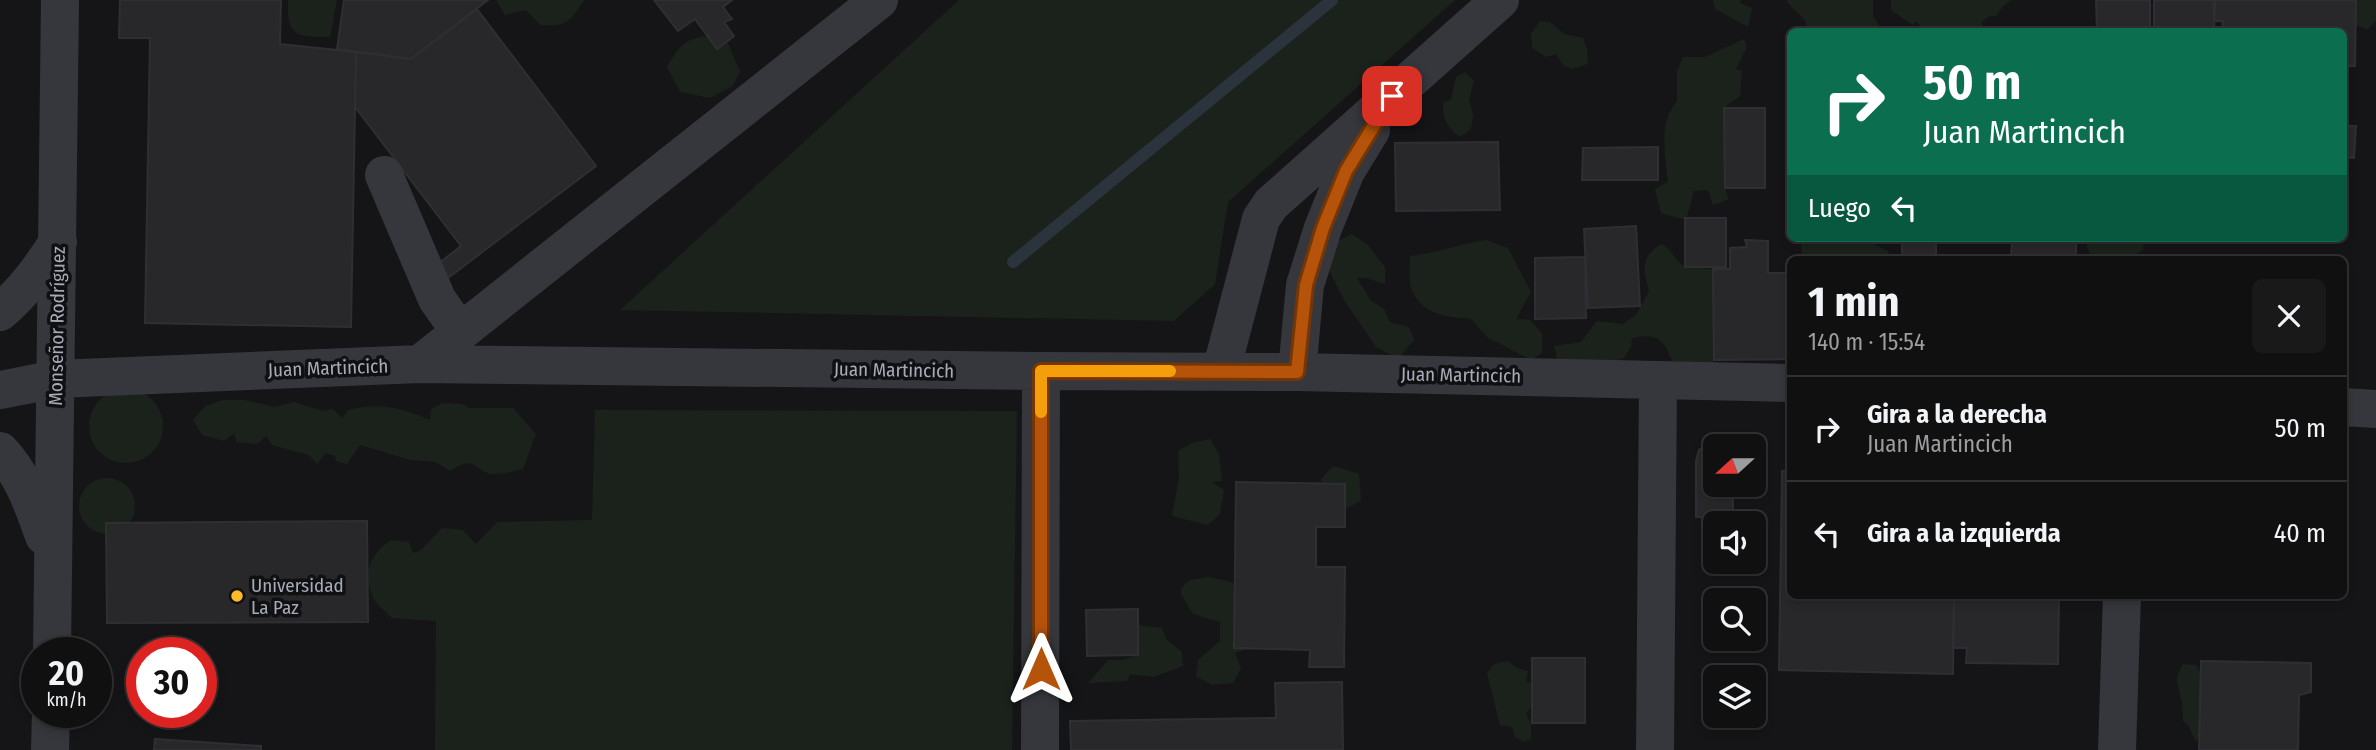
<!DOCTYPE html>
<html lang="es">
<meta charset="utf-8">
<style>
:root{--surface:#101011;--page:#19191a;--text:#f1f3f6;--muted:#9c9d9f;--line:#303031}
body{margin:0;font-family:"Fira Sans Condensed",sans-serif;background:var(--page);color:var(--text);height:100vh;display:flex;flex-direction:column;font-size:26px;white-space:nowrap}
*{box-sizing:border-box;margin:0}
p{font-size:23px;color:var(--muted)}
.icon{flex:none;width:38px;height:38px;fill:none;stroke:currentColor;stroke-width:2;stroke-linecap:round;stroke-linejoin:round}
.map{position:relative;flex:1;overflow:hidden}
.drawer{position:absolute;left:1787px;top:256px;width:560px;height:343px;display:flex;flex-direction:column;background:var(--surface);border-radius:10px;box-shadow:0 4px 10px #0003,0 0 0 2px var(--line)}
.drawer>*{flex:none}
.hud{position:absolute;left:1787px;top:28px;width:560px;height:214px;border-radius:10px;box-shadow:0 4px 10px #0003,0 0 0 2px var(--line);background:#0b6e4f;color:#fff;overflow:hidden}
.needle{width:46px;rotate:249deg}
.buttons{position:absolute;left:1703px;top:434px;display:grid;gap:14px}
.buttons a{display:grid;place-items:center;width:63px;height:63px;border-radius:10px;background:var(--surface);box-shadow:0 4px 10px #0003,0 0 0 2px var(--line);font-size:35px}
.speed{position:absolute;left:21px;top:637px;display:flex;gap:14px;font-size:35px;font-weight:700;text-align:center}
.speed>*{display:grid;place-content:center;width:91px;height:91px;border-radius:50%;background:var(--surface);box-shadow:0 4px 10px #0003,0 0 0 2px var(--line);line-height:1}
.speed small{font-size:18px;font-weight:400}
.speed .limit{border:10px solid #d22;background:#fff;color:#111}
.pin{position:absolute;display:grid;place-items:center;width:60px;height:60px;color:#fff;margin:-30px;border-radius:14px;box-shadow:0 4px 10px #0006}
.me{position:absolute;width:77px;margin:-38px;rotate:0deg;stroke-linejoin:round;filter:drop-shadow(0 0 5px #0008)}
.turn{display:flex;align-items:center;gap:24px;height:147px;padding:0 21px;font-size:32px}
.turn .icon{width:91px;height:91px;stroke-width:2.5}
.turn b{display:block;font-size:49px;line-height:60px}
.then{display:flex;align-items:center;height:66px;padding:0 21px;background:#0003;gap:14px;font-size:26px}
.round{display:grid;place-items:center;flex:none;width:74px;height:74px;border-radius:10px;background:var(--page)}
.headline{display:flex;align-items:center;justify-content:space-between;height:119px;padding:0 21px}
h1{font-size:42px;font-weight:700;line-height:52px}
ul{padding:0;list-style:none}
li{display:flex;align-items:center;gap:21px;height:105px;padding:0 21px;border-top:2px solid var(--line)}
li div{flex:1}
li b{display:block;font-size:26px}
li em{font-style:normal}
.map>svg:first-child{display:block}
</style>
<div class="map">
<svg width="2376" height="750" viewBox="0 0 2376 750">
<rect width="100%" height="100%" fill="#151517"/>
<path fill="#1b221c" d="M288,0H337L330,37C295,37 287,36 288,0Z
M496,0H584C570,22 567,27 540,25L526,10L505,15Z
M959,0H1455L1228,202L1215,284L1174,321L620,310Z
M1713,0H1741L1740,3L1752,8L1748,27L1715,9Z
M1788,0H1873V16L1883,31H1807L1805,20L1787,2Z
M1891,0H2012L2004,5L1996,16H1989L1982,22L1984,31L1926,32L1916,21L1913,25L1891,10Z
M2352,0H2376V21L2368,29L2353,24Z
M1540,21L1550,22L1564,34L1583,38L1587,49L1588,64L1572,69L1563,65L1556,54L1546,57L1532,48L1531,34Z
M708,36L727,41L740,72L733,86L710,98L680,92L667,67C678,48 684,38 708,36Z
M1744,39L1747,47L1736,69L1742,71L1740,96L1724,108L1725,188L1729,199L1713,205L1708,190L1694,191L1686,220L1661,213L1655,189L1668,182C1665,155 1658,123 1677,101V71L1683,57H1705Z
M1465,72L1474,81L1469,99L1473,115L1471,129L1460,137C1448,129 1442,117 1443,102L1451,100L1456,77Z
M1352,234L1367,244L1385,267V284L1366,278H1357L1371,301L1384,309L1390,322L1409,327L1414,340L1398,359L1376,347L1344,300L1326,264L1328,246Z
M1801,238H1860L1888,251L1891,259H1802Z
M2087,238H2144L2143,250L2128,259H2092L2087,247Z
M1486,240L1508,248L1531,292L1516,319L1530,320L1542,333V353L1531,360L1487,337L1471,319C1448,317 1423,315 1412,291C1408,282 1410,266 1410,256C1436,253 1460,244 1486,240Z
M1661,244C1672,248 1673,259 1683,265C1690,270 1704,268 1713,269L1714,360L1712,371L1678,375C1666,350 1667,330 1632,338L1631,347L1624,358L1605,363L1560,368L1554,346L1581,342L1597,321L1623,324L1636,315L1649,291C1643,268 1640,258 1661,244Z
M89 426a37 37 0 1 1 74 0a37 37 0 1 1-74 0Z
M223,400H244L275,407L294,402L323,411L333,409L342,418L348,410C377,402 402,407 430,420L431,409L443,403L462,404L469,408H513L536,434L523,469C514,471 504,474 495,474C473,474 479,452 450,471L436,462L410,460L360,445L347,464L336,461L335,456L326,453L317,464L309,455L272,445L266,436L257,444L237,442L234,433L224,441L202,435L193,420L205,406Z
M595,410L1017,411L1012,750H435L436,621L392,618C386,612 376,605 373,597C362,573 370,554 391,540L409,542L413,553L421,550L442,528L463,530L476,544L497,522L592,520Z
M1210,439L1219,454L1222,481L1212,482L1224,490L1220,514L1208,525L1172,516L1179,478L1178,451L1192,443Z
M1333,466L1359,474L1361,501L1341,511L1324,502L1321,479Z
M79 506a28 28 0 1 1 56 0a28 28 0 1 1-56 0Z
M1208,577L1231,582L1250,594L1258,645L1235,653L1241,668L1233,683L1212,685L1196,676L1198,660L1220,641V622L1193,614L1181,594L1182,587L1190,580Z
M1138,625L1162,628L1166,639L1182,652L1183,666L1154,677L1130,674L1127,681L1088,683L1108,660H1123L1138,655Z
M1508,661L1517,668L1528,671L1526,681L1535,685L1533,704L1526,714L1531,724V739L1524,742L1515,737L1512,727L1500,725L1487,673L1494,664Z
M2183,664L2196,665L2205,683L2206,725L2196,742L2188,725L2183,721C2183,715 2183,709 2182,703C2179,684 2172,683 2183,664Z"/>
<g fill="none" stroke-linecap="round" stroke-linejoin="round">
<path stroke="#2b343c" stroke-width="12" d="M1013,262L1332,0"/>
</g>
<path fill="#28282b" stroke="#2f2f33" stroke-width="2" d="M120,0H281L280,44L356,52L351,327L145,323L150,38H119Z
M344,0H488L411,59L337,49Z
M654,0H732L723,7L732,19L724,22L734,36L717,49L695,19L678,31Z
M2096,0H2150V32H2097Z
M2154,0H2215L2214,32H2154Z
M2214,0H2356L2355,66H2343V32H2222L2223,21H2214Z
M477,9L596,166L444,281L434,267L461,246L355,107L356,52L411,59Z
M1724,108H1765V188H1725Z
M2343,126H2356L2354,158L2343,157Z
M1498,142L1500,210L1396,211L1395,143Z
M1658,147V180H1582L1583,148Z
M1685,218H1726V267H1685Z
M1636,226L1640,306L1588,308L1584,229Z
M1902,238H1936V259H1902Z
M2012,238H2076V259H2011Z
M1745,240L1768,241V273H1790V359L1714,360L1713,269H1730V248L1747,247Z
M1585,257L1586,318L1535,319V258Z
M1715,440H1766V480H1754V446H1715V485H1733V517H1696V461L1699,450Z
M1782,471H1790V595H1954L1953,674L1779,670Z
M1236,482L1345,484V527H1316V567H1345L1344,667H1309L1310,650L1234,648Z
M367,521L368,622L107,623L106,523Z
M1954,595H2059L2058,664L1966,663L1967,648H1953Z
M1138,609V655L1087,656L1086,610Z
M1532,658H1585V723H1532Z
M2201,661L2311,663V692L2299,695L2298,750H2199Z
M1342,682L1343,750H1071L1070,721L1276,718L1275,683Z
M155,739L261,746V750H154Z"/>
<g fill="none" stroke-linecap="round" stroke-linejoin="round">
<path stroke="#36373c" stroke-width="38" d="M384,175L437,299L460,332
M0,312C24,292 41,268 58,242
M420,364L879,0
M1221,371L1261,219L1271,204L1500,0
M1297,372L1305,285L1323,228L1346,171L1371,130
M0,390L56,379L420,364L1041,371L1297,372L1790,383
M2343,407L2376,409
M0,451C23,475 33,505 44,536
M52,653L60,0
M50,750L51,712
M1040,750L1041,371
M1655,750L1658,380
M2117,750L2122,595"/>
</g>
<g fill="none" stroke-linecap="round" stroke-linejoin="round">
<defs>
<path id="route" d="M1041,669V371L1297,372L1306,285L1323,228L1346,171L1392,96"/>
</defs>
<use href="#route" stroke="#753606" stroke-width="18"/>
<use href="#route" stroke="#b45309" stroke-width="12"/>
<path stroke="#f59e0b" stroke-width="12" d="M1041,412V371H1170"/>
</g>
<circle fill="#fcba29" stroke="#101012" stroke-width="2.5" cx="237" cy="596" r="7"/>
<g text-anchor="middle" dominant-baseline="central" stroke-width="7" stroke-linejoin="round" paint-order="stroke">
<g font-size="19" fill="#a6abb8" stroke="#101012">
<text transform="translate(57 326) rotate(-89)">Monseñor Rodríguez</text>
<text transform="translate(328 368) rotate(-2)">Juan Martincich</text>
<text transform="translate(894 370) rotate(1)">Juan Martincich</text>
<text transform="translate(1461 375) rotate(1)">Juan Martincich</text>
</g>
<g font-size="19" fill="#a6abb8" stroke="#101012" text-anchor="start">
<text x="251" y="585">Universidad<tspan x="251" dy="22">La Paz</tspan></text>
</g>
</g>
</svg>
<div class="buttons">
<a><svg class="needle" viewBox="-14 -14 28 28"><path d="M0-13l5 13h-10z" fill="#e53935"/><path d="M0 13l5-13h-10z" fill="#9c9d9f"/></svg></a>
<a><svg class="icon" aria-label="sound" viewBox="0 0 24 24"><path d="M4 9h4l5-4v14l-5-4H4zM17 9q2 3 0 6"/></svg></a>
<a><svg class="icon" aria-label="search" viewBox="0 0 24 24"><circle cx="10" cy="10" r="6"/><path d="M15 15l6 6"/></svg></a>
<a><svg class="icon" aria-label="layers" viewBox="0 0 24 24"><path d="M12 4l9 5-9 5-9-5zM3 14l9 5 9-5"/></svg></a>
</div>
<div class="speed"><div>20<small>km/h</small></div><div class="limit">30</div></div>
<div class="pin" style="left:1392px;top:96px;background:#d93025"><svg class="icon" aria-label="arrive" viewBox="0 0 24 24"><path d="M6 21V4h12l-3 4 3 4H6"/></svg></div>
<svg class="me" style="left:1041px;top:669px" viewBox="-20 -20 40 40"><path d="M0-17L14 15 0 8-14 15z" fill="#b45309" stroke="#fff" stroke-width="4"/></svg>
<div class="hud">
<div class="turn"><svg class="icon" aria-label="right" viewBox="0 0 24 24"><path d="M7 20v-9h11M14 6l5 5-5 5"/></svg><div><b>50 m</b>Juan Martincich</div></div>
<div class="then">Luego<svg class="icon" aria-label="left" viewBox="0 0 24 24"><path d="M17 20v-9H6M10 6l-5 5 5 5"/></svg></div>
</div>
<section class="drawer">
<div class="headline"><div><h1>1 min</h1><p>140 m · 15:54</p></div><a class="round"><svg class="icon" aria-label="close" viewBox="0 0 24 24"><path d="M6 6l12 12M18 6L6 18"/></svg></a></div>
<ul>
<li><svg class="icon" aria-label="right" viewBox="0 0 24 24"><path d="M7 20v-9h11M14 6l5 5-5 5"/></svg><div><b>Gira a la derecha</b><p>Juan Martincich</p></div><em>50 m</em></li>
<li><svg class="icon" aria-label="left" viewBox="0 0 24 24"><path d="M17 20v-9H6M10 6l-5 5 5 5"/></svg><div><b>Gira a la izquierda</b></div><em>40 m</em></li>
</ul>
</section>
</div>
